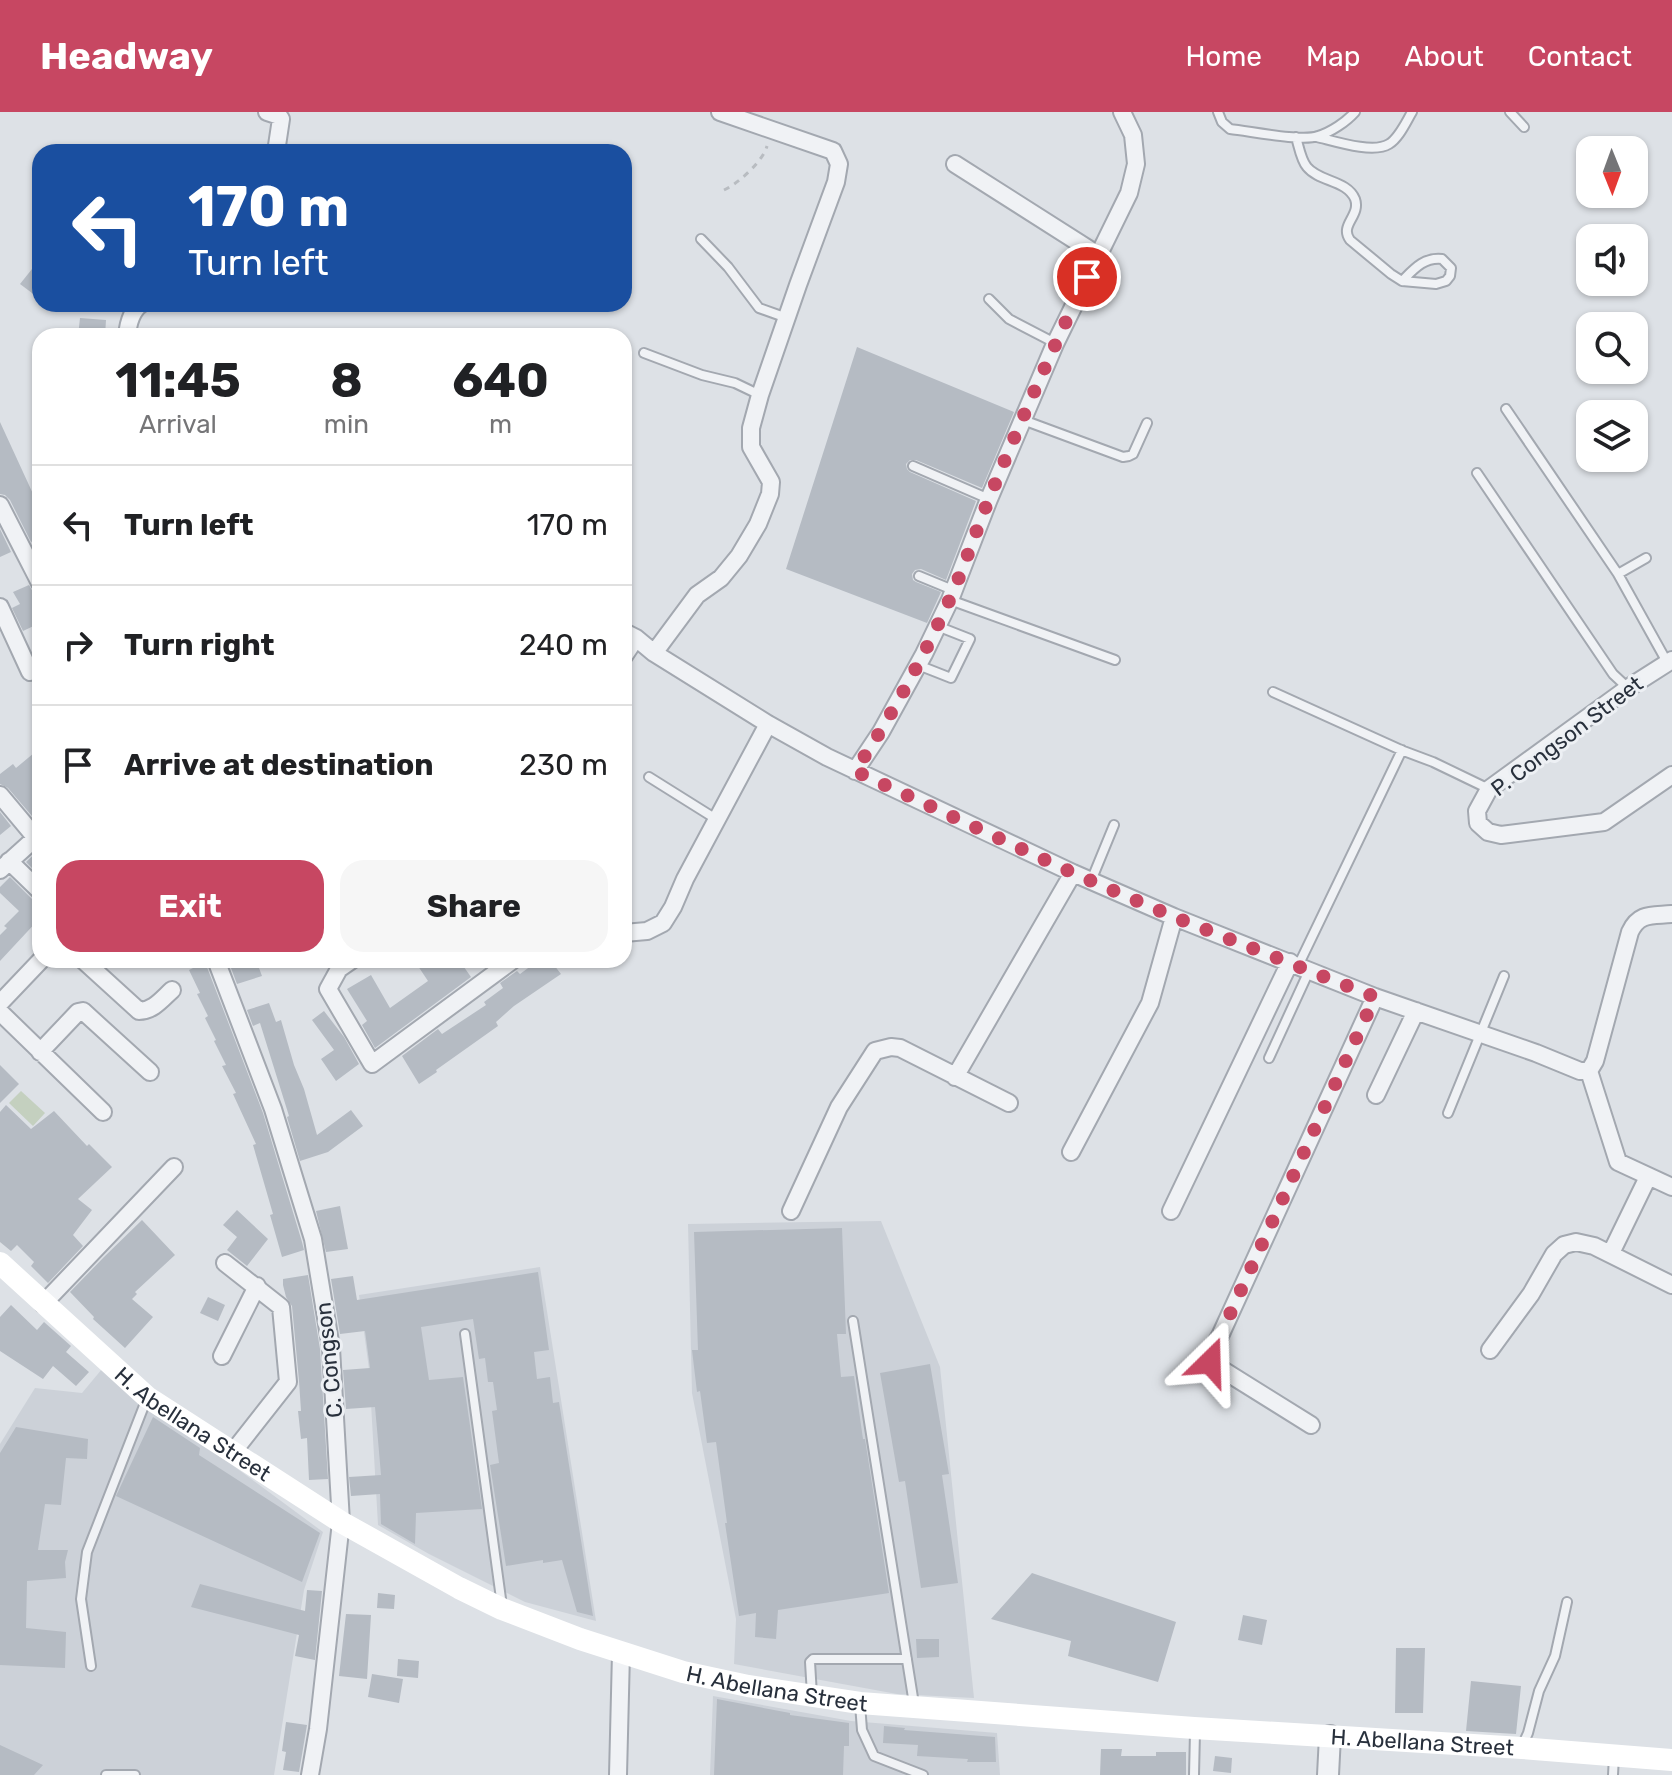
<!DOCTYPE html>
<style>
:root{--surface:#fff;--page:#f6f6f6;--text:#202124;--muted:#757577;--line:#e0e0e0;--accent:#c74762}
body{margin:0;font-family:Rubik,sans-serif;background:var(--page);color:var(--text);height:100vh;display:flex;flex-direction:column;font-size:30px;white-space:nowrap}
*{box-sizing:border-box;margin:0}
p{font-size:26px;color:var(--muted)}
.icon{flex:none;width:44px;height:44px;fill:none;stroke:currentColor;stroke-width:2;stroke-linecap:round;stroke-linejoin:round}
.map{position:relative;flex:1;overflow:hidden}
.details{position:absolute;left:32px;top:216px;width:600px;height:640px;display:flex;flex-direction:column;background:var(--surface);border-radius:24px;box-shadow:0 2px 6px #0004}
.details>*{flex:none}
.guide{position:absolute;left:32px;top:32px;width:600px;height:168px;border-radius:24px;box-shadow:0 2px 6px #0004;background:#1a4fa0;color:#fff;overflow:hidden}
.needle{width:52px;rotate:179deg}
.tools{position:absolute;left:1576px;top:24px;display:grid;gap:16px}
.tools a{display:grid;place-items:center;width:72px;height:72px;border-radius:16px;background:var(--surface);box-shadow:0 2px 6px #0004;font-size:40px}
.pin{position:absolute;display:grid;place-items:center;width:68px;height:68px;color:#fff;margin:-34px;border:4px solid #fff;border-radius:50%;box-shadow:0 2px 8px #0007}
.me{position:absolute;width:88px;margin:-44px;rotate:22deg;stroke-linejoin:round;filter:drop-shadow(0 0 6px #0008)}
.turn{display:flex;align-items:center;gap:28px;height:168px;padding:0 24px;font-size:36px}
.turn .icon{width:104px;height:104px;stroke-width:2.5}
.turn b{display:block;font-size:56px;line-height:68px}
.eta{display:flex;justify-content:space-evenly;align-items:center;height:136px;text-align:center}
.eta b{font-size:48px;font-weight:700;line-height:56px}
.primary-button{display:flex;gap:16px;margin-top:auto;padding:16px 24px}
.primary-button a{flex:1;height:92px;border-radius:24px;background:var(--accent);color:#fff;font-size:32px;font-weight:700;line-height:92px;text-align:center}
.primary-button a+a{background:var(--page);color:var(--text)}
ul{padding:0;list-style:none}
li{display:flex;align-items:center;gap:24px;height:120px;padding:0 24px;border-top:2px solid var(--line)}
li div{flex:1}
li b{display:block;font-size:30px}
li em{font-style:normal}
header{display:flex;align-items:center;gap:48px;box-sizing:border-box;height:112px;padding:0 40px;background:var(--accent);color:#fff}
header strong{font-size:38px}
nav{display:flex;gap:44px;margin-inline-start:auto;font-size:28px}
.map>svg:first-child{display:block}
</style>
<header>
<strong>Headway</strong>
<nav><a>Home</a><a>Map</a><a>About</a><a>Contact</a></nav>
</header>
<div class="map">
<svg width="1672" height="1663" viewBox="0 0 1672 1663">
<rect width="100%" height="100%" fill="#dde1e6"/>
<path fill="#ccd1d8" d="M881,1109L940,1255L974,1586L897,1582L734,1552L736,1507L692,1281L688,1112Z
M540,1155L596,1509L525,1490L429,1442L378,1413L369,1257L359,1183Z
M102,1257L323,1420L304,1478L274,1663H0V1332L35,1276L82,1281Z
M713,1584L851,1609L997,1621L1000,1663H710Z"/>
<path fill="#c4d0bf" d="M21,979L45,1001L33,1014L9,991Z"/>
<path fill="#b5bbc3" d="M40,147V187L20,172Z
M80,206L106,208L105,224H78Z
M857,235L1014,300L982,376L916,348H910L906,352L907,357L910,360L976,389L946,468L921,457L915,458L912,462L913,468L916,470L941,480L927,511L786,457Z
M0,310L34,384L40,382V426L31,430L10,388L5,383L0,382Z
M0,417L11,440L0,445Z
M29,473L33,480L40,482V511L23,519L12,496L20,492L13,480Z
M34,641L40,649V711H38L8,676L0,672V662L13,652L16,656Z
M0,700L11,714L0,723Z
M40,737V759L38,762L26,750Z
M10,765L32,787L40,790V806L0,849V823L7,816L4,814L19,799L0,781V775Z
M256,848L262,864L237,872L231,856Z
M414,848H459L471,865L375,936L362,913L367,909L347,877L371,863L390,896L428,869Z
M539,848H550L561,862L514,894L496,910L498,914L436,958L437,960L419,972L402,944L438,917L442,922L486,893L484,890L503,876L500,871L517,859L520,862Z
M205,850L263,1001L302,1130L304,1138L282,1145L270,1103L273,1102L253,1033L256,1032L233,982L236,981L222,954L226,953L214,929L216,928L205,906L208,904L197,882L200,881L189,858Z
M269,891L276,910L281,908L294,953L304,977L317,1023L351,998L363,1014L328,1040L300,1049L287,1005L289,1004L260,911L253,914L247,898Z
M324,899L344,925L359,952L336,969L321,947L334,938L312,908Z
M0,953L19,972L0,991Z
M6,993L31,1017L54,999L87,1034L89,1032L112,1055L78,1087L92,1098L73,1123L83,1134L48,1171L31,1154L34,1150L17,1133L11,1139L0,1130V1000Z
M340,1094L348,1137L326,1140L316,1099Z
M237,1098L268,1127L247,1154L227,1138L237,1125L223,1113Z
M142,1108L175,1143L135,1180L137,1182L132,1187L153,1205L125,1236L93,1207L94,1205L70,1180L104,1145Z
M842,1116L846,1222H837L841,1265L854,1264L863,1327H865L889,1481L778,1498L776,1527L755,1525L756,1501L739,1504L725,1411H727L716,1330L707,1331L700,1279L697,1280L692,1238H698L694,1120Z
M538,1160L549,1238L534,1240L537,1267L550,1265L553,1291L559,1290L593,1504L577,1500L562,1448L543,1451V1448L506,1454L490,1353L499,1351L492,1299L497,1298L493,1270H488L485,1246L479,1247L473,1207L421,1215L429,1268L463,1265L482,1397L416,1401L415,1432L381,1412L380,1382L351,1384L349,1365L381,1363L378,1328L375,1295L346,1297L343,1258L370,1256L365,1219L340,1222L331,1167L353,1164L357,1188Z
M308,1163L320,1237L328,1367L309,1368L307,1326L301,1327L298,1299H301L299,1269L292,1194L286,1185L283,1173V1167Z
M208,1185L225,1193L218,1209L200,1201Z
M11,1193L37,1218L44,1210L71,1234L66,1240L89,1260L76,1274L53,1254L43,1267L0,1239V1205Z
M930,1252L949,1362L942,1363L958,1471L921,1476L905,1369L899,1370L880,1261Z
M153,1305L200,1336L199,1343L320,1421L302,1470L116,1384Z
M16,1315L88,1327L87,1347L66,1346L61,1393L45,1392L38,1438H68L65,1450L66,1466L27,1469L26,1516L66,1520L65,1556L0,1553V1341Z
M1032,1461L1176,1510L1158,1570L1068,1544L1071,1529L991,1507Z
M200,1472L305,1499L307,1478L322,1479L315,1548L295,1544L299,1523L191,1495Z
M378,1481L395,1483L394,1497L377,1496Z
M346,1502L371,1503L367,1567L339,1564Z
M1243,1503L1267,1508L1262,1533L1238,1528Z
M916,1527H939V1545L917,1546Z
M1396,1536H1425L1423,1601H1395Z
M398,1547L419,1549L418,1566L397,1564Z
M372,1562L403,1567L399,1591L368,1585Z
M1471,1569L1521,1574L1516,1622L1466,1619Z
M717,1587L790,1601V1603L849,1611V1634H844L843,1663H714Z
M286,1610L307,1613L299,1660L283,1658L286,1640L282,1639Z
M884,1614L905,1616L904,1618L995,1625L996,1650H967L968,1647L917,1644L918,1633L883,1631Z
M0,1633L43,1653L34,1663H0Z
M1101,1637H1122L1121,1644H1156V1640H1186V1663H1100Z
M1215,1644L1232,1646L1231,1661L1213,1659Z"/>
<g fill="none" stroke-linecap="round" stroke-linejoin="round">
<defs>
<path id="service" d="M1218,0L1222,10L1230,17C1250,19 1301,30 1318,24C1331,20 1346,10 1355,0
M1510,0L1524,15
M1296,25C1299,35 1301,48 1307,55C1319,70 1347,68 1355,87C1361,104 1339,113 1350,128L1391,162L1402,169L1436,172L1446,169L1450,164L1451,156L1442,147C1424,145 1414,157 1402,169
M1317,25C1334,29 1373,42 1389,32C1399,26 1406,10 1412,0
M701,127L728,155L759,196L787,206
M989,187L1009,207L1055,231
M644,241L702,263L735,271L760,283
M1506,297L1618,462L1667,550
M1023,308L1123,345L1129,344L1133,342L1147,311
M913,354L989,387
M1477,361L1613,562L1628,576
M1618,462L1646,446
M919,464L953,478
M950,488L1115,548
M918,553L951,566L970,527L937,514
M1273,580L1401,638L1433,650L1489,677
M649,665L716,707
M1091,769L1114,713
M1298,854L1402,638
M1269,946L1309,859
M1448,1001L1504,864
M853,1209L914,1592
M465,1222L502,1494
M91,1554L81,1487L87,1440L147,1286
M812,1583L810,1550L813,1547H907
M860,1592L862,1618L874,1644L923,1663
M1522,1634L1528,1621L1539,1579L1555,1544L1567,1490
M106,1663H135
M1194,1663L1195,1620
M1613,1663L1614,1644"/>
<path id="minor" d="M267,0L279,4L281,7L276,40
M955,52L1098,143
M127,224C128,213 131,199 141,192
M0,393L40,471
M0,495L30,560
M624,520L636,526L654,541L768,612L827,645L1073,761L1174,805L1375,885L1536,941L1580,959H1589
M654,541L697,483L721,466L739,444L758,412L770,382L771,370L751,335V316L760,283L798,173L836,70L839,52L833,39L720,0
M624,544L636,526
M1672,548L1628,576L1489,677L1477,699L1478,711L1488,720L1501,723L1604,710L1672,663
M855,659L881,620L924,542L950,488L989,387L1055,232L1129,81L1136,52L1133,23L1122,0
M0,683L36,726
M9,749L40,779
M0,758L40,722
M624,821L647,819L663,811L673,795L685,767L768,612
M83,848L139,899C153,899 162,887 172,878
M216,848L273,997L313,1127L331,1236L341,1410L318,1617L310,1663
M352,848L339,857L328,877L372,952L513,848
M0,891L41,848
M0,900L103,1000
M40,940L78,900L83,899L150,960
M1589,959L1595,949L1630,820C1639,800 1653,804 1672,802
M1589,959L1618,1050L1672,1075
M955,965L1073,761
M1376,983L1416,899
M1071,1040L1150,891L1174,805
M791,1099L839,995L875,939L891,935L900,936L1009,991
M1171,1099L1290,850
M1611,1141L1648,1065
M225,1151L281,1195L288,1270L233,1340
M43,1192L174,1055
M1490,1238L1531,1182L1554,1142L1564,1133L1576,1130L1594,1134L1672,1173
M222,1244L257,1174
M1311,1313L1210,1250L1208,1244L1220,1224L1375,885
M618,1663L621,1541"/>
<path id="tertiary" d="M1328,1663L1330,1624"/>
</defs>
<use href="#service" stroke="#a3a8b0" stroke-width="12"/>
<use href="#minor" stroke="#a3a8b0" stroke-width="20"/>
<use href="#tertiary" stroke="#a3a8b0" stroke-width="24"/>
<path stroke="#b8bcc1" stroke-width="3" stroke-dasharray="6 6" stroke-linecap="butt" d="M724,78C739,71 763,49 767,34"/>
<use href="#service" stroke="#f0f2f5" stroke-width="8"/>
<use href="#minor" stroke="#f0f2f5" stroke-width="16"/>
<use href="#tertiary" stroke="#f0f2f5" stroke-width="20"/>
<path stroke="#fff" stroke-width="22" id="s1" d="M0,1151L147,1285L341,1410L459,1476L502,1497L580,1527L683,1560L748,1574L860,1591L1194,1616L1522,1636L1672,1648"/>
</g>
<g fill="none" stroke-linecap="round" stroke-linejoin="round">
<path stroke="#c74762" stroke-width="14" stroke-dasharray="0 25.2" d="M1087,165C1052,238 1019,312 989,387C975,421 964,456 949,489C922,548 891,605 855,659L1073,761L1174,805L1375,885L1220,1224L1208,1244L1210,1250"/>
</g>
<g text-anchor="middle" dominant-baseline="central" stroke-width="6" stroke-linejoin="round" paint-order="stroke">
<g font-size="22" fill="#28303c" stroke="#edf0f4">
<text transform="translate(1567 624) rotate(-37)">P. Congson Street</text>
<text transform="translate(329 1248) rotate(-96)">C. Congson</text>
<text stroke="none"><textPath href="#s1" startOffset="252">H. Abellana Street</textPath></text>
<text stroke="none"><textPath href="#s1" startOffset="900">H. Abellana Street</textPath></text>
<text stroke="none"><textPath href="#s1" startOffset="1548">H. Abellana Street</textPath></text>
</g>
</g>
</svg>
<div class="tools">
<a><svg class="needle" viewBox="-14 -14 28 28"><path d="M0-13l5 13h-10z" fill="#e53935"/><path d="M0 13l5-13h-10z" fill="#757577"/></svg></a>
<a><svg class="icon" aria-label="sound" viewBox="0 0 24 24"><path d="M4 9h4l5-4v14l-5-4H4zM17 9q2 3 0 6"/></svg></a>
<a><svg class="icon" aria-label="search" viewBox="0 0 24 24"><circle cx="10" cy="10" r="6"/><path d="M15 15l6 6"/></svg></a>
<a><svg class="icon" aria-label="layers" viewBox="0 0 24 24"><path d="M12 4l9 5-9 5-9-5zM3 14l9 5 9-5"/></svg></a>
</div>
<div class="pin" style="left:1087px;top:165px;background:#d93025"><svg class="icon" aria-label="arrive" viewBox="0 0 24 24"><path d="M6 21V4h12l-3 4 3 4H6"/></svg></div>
<svg class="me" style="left:1210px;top:1250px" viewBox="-20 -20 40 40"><path d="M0-17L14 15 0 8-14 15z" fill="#c74762" stroke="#fff" stroke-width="4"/></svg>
<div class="guide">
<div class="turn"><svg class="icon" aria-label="left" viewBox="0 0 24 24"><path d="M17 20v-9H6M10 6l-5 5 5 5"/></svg><div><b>170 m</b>Turn left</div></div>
</div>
<section class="details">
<div class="eta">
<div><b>11:45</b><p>Arrival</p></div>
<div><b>8</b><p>min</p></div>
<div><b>640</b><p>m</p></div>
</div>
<ul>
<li><svg class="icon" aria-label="left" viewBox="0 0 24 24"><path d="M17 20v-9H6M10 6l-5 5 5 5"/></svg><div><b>Turn left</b></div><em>170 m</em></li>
<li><svg class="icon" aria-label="right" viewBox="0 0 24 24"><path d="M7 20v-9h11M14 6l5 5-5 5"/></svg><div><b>Turn right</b></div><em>240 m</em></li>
<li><svg class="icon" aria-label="arrive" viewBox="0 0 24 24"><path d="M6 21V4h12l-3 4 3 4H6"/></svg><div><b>Arrive at destination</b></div><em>230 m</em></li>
</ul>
<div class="primary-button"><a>Exit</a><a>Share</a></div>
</section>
</div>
